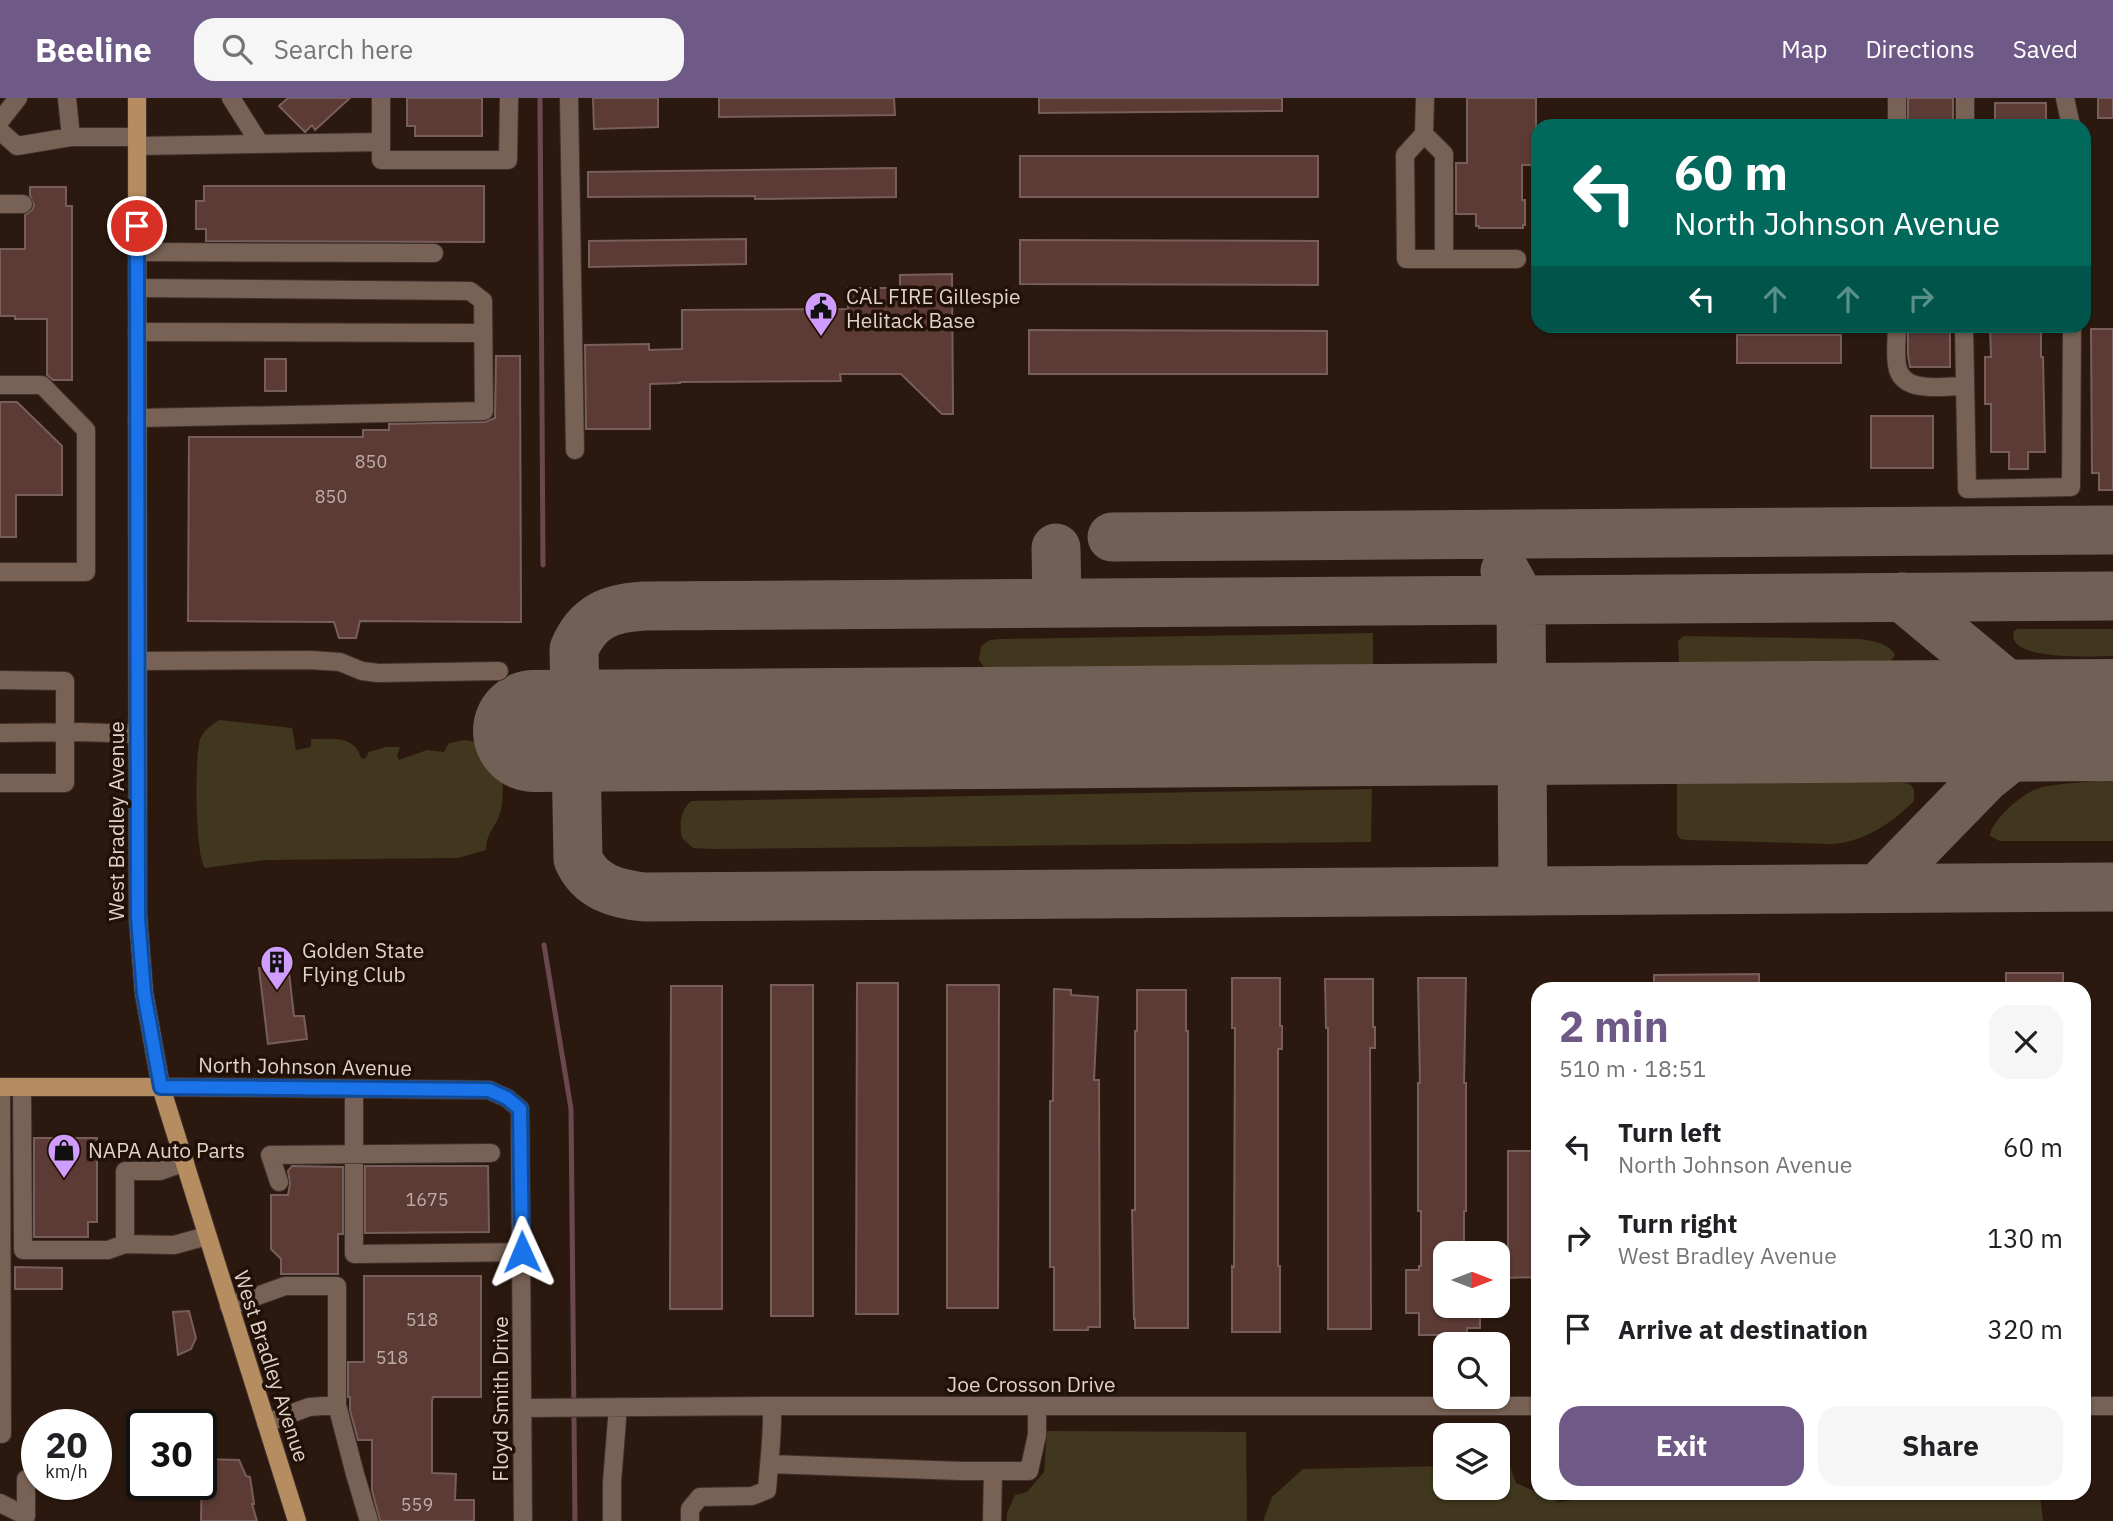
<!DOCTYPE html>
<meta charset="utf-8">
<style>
:root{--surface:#fff;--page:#f6f6f6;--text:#202124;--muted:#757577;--accent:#6f5986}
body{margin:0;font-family:"IBM Plex Sans",sans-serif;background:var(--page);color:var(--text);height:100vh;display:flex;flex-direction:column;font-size:26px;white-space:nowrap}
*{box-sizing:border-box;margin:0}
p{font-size:23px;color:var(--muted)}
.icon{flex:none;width:38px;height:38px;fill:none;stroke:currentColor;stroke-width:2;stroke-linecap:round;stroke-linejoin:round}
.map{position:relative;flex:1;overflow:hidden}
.details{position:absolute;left:1531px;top:884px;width:560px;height:518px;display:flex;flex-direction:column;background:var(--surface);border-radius:21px;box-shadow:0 2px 5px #0004}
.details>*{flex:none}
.top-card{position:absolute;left:1531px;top:21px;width:560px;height:214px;border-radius:21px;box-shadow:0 2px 5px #0004;background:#00695c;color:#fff;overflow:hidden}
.needle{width:46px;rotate:90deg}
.tools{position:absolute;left:1433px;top:1143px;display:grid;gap:14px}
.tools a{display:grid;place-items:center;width:77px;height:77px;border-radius:14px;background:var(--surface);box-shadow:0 2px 5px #0004;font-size:35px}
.speed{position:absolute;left:21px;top:1311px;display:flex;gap:14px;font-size:35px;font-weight:700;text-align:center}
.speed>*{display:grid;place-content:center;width:91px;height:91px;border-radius:50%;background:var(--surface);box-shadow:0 2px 5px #0004;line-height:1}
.speed small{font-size:18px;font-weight:400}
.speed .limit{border:4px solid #111;border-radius:10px;background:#fff;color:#111}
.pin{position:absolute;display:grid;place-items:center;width:60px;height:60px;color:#fff;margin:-30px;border:4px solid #fff;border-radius:50%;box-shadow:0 2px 7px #0007}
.me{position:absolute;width:77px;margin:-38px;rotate:359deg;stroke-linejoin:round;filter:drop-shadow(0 0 5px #0008)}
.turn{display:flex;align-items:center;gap:24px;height:147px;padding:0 28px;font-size:32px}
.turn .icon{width:91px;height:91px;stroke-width:2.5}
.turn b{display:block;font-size:49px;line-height:60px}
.lanes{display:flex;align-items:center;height:66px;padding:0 28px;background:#0003;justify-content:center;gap:35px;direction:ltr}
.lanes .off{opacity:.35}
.round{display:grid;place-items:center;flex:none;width:74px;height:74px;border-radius:21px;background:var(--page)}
.overview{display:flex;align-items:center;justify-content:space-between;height:119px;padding:0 28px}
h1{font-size:42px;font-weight:700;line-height:52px;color:var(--accent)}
.primary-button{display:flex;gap:14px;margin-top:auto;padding:14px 28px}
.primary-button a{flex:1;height:80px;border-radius:21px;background:var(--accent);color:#fff;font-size:28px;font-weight:700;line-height:80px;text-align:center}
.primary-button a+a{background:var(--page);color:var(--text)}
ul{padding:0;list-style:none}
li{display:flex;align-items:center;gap:21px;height:91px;padding:0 28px}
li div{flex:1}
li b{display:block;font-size:26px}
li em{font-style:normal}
header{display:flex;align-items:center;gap:42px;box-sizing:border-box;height:98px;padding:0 35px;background:var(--accent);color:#fff}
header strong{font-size:33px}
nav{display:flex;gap:38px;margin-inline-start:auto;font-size:24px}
.search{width:490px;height:63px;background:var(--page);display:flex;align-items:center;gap:18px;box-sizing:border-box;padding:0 24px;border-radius:21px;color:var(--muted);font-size:26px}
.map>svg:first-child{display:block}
</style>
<header>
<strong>Beeline</strong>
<div class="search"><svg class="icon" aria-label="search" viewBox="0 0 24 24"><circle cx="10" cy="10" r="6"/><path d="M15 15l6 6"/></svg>Search here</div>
<nav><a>Map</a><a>Directions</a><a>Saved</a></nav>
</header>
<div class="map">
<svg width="2113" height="1423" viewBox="0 0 2113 1423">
<rect width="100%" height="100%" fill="#2b190f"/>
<path fill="#40371e" d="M2018,531H2113V558C2096,558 2004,564 2014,533Z
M1373,535V573H1000L984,569L979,562L981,548L990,542L1001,541Z
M1684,538L1859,541C1871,542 1890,546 1895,557L1889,565L1681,567L1679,566L1678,543Z
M219,622L292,630L296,652L311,649V641C331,641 355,637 361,660L365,661L369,654L386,649H400L397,658L399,662L427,652L444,654L449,645L465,642L491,647L501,646C501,666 504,687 502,707C499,728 486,732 486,752L458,760L266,762L205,770C195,757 195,666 199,646C201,634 209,629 219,622Z
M1694,683L1904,685L1911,687L1914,692V703C1892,725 1864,744 1832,746L1688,742L1680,741L1677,736V686Z
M2094,683H2113V743H2000L1990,738C1991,723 2020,698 2034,692C2047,686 2079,685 2094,683Z
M1372,691L1371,744L713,751L693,750L682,740C679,725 680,714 691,703Z
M1047,1333L1246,1334L1247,1423H1007V1415L1015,1397L1027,1394L1044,1374Z
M1498,1354H1505L1516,1385L1559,1404L1623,1395H1813L1819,1399L1896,1395H2040L2043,1423H1263L1272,1399L1303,1371L1445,1368L1446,1390H1498Z"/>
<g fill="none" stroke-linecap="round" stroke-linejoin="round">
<path stroke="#6b484e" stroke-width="5" d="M540,0L543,467
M544,847L571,1011L575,1423"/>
<path stroke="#706056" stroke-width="49" d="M1112,439L2113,432
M1056,450L1057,505
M1505,473L1521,502L1523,793
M2113,498L644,508C610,510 588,518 574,551L578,761C590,789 616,796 644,799L2113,789
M1902,499L2022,599L2063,617L2088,623
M1877,791L1986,679L2030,644L2088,623"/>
<path stroke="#706056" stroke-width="122" d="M534,633L2113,622"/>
</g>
<path fill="#5c3b35" stroke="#785e5a" stroke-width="2" d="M288,0H350L315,32L312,27L305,34L279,8Z
M407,0H482V38H415V28H407Z
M593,0H658V29L594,31Z
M719,0H894L895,17L719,19Z
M1039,0H1282V13L1039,15Z
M1467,0H1536V67H1522V102H1525V127H1523V130H1479V128H1476V116H1456V65H1467Z
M1908,0H1953V24H1948V28H1908Z
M2098,0H2113V20H2098Z
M1995,5H2046V28H1995Z
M1020,58H1318V99H1020Z
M896,70V99L755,101V98L588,99V74Z
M204,88H484V144L206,143V131H196V103H204Z
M30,89H66V108H72V282H53L47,277V221H15V218H0V151H25V117L32,112L34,107L30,98Z
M746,141V166L589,169V143Z
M1020,142L1318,143V187L1020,186Z
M952,176L953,316H942L901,276H840L841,283L680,284V285L650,286V331H586L585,247L649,246V252L682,251V212L848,211V190H900V177Z
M1908,228H1944V231H1950V269H1910L1908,257Z
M1990,228H2041V259H2043L2045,354H2028V371H2009V354H1991V306H1985V259H1991Z
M2091,231H2113V392H2099V375H2092Z
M1029,232L1327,233V276H1029Z
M1737,237H1841V265H1737Z
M496,258H520L521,524L360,523L356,540H339L334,524L188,523L189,339H363V332H389V326L485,324L495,320Z
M265,261H286V293H265Z
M0,304H17L62,348V397H16V439H0Z
M1871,318H1933V370H1871Z
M288,866L294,918H304L307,941L268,946L259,870Z
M2006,875H2063V891H2006Z
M1759,876V891H1654V877Z
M1232,880H1280V928H1282V951H1278V1168H1280V1234H1232V1168L1234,1169L1235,930H1232Z
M1418,880H1466L1464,985H1466V1113H1464V1155H1446V1208H1480V1230H1467V1237H1419V1215H1406V1172H1419V1168H1421V1113H1418V985H1420Z
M1325,881H1373V929H1375V950H1370L1371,1231H1328V930H1326Z
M857,885H898V1216H856Z
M771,887H813V1218H771Z
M947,887H999L998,1210H947Z
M671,888H722V1211H670Z
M1054,891L1071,892V897L1098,899L1094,982H1099L1100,1229H1088V1232H1054V1169H1050V1003H1053Z
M1137,892H1186V933H1188V1230H1135V1221H1134L1132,1112H1135V933H1137Z
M34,1040H97V1124H88V1139H34Z
M1508,1053H1538V1179L1505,1180V1153H1508Z
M292,1068L343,1069V1136H338V1176H281V1161L271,1151V1097H288L290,1086L288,1073Z
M365,1068H488L489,1134L365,1135Z
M15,1169L62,1170V1191H15Z
M364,1178H481V1299H433L432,1303V1375L456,1376L455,1402H474V1423H380L372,1392V1342H358L350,1312V1299H348V1264H364Z
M189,1213L196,1240L191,1251L178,1257L173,1214Z
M202,1361L239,1362L246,1378L250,1379L254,1406H252L257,1423H201Z"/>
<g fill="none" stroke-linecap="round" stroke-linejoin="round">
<defs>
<path id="minor" d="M67,0L71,39
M231,0L260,46
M569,0L575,352
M1425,0L1424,36L1405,57L1406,161H1517
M2065,0L2071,28
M0,23L18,0
M1897,28V0
M1965,28V0
M0,33L17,48L71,39H137
M1424,36L1444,56V161
M381,44V62H508L509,0
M137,48L381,44V0
M0,106H23
M137,154L434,155
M137,190L470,193L483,203L484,313L137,320
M1897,228C1897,240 1895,254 1897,267C1901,297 1943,288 1964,288
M1964,228L1967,391L2071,389L2072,228
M137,234L483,235
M0,287H42L86,332V474H0
M138,563L310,562L340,564L362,573L378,575L499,573
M0,582L65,583V685H0
M0,635L80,634L138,636
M1,989L2,1336
M22,989L23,1152H108L125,1146
M161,989L489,992L507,1000L520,1011L523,1423
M354,991V1156L522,1154
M185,1064L160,1073H125V1146L174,1147L207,1138
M279,1084L270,1057L491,1055
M229,1208L285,1188H337V1307L309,1309L266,1325
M337,1307L355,1376L369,1423
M2084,1308H2113
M523,1310L772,1308H1538
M769,1366L961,1373H1029L1037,1337V1309
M0,1405L26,1418V1381
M612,1423V1384L618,1309
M690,1423V1411L700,1399L752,1398L767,1392C769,1364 773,1337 772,1308
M992,1423L993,1373"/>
<path id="major" d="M137,0L138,819L144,895L161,989L297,1423
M0,989H161"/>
</defs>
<use href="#minor" stroke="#40312d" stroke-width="20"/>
<use href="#major" stroke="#40312d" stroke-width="20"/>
<use href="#minor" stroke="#786256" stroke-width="18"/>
<use href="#major" stroke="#b68d60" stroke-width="18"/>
</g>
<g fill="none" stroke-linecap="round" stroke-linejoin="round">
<defs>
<path id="route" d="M137,128L138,819L144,895L161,989L489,992L507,1000L520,1011L522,1154"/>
</defs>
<use href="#route" stroke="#114b97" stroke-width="18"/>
<use href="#route" stroke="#1a73e8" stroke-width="12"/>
</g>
<defs>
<symbol id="civic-pin" viewBox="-11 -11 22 30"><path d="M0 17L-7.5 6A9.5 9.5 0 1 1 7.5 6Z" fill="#d09dfe" stroke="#211006"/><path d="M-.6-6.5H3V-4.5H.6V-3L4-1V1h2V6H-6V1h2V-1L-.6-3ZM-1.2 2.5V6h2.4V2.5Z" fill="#111"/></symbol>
<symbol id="building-pin" viewBox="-11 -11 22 30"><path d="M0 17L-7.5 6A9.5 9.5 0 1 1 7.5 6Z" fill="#d09dfe" stroke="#211006"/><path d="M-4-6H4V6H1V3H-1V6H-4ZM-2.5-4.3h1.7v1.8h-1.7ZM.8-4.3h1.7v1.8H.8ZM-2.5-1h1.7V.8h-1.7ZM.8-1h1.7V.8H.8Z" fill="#111"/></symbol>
<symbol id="shop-pin" viewBox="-11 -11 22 30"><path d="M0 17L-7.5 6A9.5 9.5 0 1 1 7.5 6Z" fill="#d09dfe" stroke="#211006"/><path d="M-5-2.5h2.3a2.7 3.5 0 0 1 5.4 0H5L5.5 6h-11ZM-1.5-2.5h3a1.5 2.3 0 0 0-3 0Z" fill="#111"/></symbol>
</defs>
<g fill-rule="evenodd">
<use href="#civic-pin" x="802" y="191" width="38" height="52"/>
<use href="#building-pin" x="258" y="845" width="38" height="52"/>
<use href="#shop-pin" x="45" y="1033" width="38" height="52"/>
</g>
<g text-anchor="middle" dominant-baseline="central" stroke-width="7" stroke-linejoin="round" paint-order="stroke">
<g font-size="18" fill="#beaca6">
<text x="371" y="363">850</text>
<text x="331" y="398">850</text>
<text x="427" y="1101">1675</text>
<text x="422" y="1221">518</text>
<text x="392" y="1259">518</text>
<text x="417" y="1406">559</text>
</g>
<g font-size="21" fill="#dfd2cb" stroke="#211006" text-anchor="start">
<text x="846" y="198">CAL FIRE Gillespie<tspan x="846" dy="24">Helitack Base</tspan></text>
<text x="302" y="852">Golden State<tspan x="302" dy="24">Flying Club</tspan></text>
<text x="88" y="1052">NAPA Auto Parts</text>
</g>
<g font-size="21" fill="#dfd2cb" stroke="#211006">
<text transform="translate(116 723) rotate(-90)">West Bradley Avenue</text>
<text transform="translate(305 968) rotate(1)">North Johnson Avenue</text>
<text transform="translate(272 1268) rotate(72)">West Bradley Avenue</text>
<text x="1031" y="1286">Joe Crosson Drive</text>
<text transform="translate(500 1301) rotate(-90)">Floyd Smith Drive</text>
</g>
</g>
</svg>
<div class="tools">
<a><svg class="needle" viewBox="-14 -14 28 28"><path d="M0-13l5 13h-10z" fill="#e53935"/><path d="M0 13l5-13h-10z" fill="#757577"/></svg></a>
<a><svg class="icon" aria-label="search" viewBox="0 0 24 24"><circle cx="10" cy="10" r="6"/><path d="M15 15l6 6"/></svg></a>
<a><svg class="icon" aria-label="layers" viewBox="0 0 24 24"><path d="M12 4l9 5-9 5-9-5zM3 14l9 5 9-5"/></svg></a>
</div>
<div class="speed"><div>20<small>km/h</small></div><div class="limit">30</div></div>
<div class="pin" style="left:137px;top:128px;background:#d93025"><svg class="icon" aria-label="arrive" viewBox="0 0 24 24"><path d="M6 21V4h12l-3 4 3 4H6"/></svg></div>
<svg class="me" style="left:522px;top:1154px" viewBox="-20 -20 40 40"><path d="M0-17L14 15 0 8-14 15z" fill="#1a73e8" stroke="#fff" stroke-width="4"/></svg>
<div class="top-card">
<div class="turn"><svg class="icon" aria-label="left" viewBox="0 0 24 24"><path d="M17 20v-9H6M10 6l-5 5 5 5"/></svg><div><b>60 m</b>North Johnson Avenue</div></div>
<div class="lanes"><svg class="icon" aria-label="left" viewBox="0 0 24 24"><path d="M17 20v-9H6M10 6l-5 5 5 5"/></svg><svg class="icon off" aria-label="ahead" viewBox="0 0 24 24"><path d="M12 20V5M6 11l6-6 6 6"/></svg><svg class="icon off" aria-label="ahead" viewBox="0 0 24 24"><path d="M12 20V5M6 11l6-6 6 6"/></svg><svg class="icon off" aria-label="right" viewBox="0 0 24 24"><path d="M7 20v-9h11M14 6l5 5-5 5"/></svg></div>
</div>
<section class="details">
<div class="overview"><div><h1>2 min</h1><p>510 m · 18:51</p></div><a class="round"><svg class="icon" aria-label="close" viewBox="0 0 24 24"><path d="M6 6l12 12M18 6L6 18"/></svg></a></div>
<ul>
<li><svg class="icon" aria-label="left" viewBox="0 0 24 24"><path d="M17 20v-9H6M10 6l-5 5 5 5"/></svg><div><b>Turn left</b><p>North Johnson Avenue</p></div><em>60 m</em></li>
<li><svg class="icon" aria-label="right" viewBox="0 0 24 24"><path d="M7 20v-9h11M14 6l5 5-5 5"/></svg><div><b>Turn right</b><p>West Bradley Avenue</p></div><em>130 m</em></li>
<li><svg class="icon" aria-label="arrive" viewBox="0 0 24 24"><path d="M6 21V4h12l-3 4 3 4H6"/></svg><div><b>Arrive at destination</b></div><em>320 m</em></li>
</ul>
<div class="primary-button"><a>Exit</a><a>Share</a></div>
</section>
</div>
